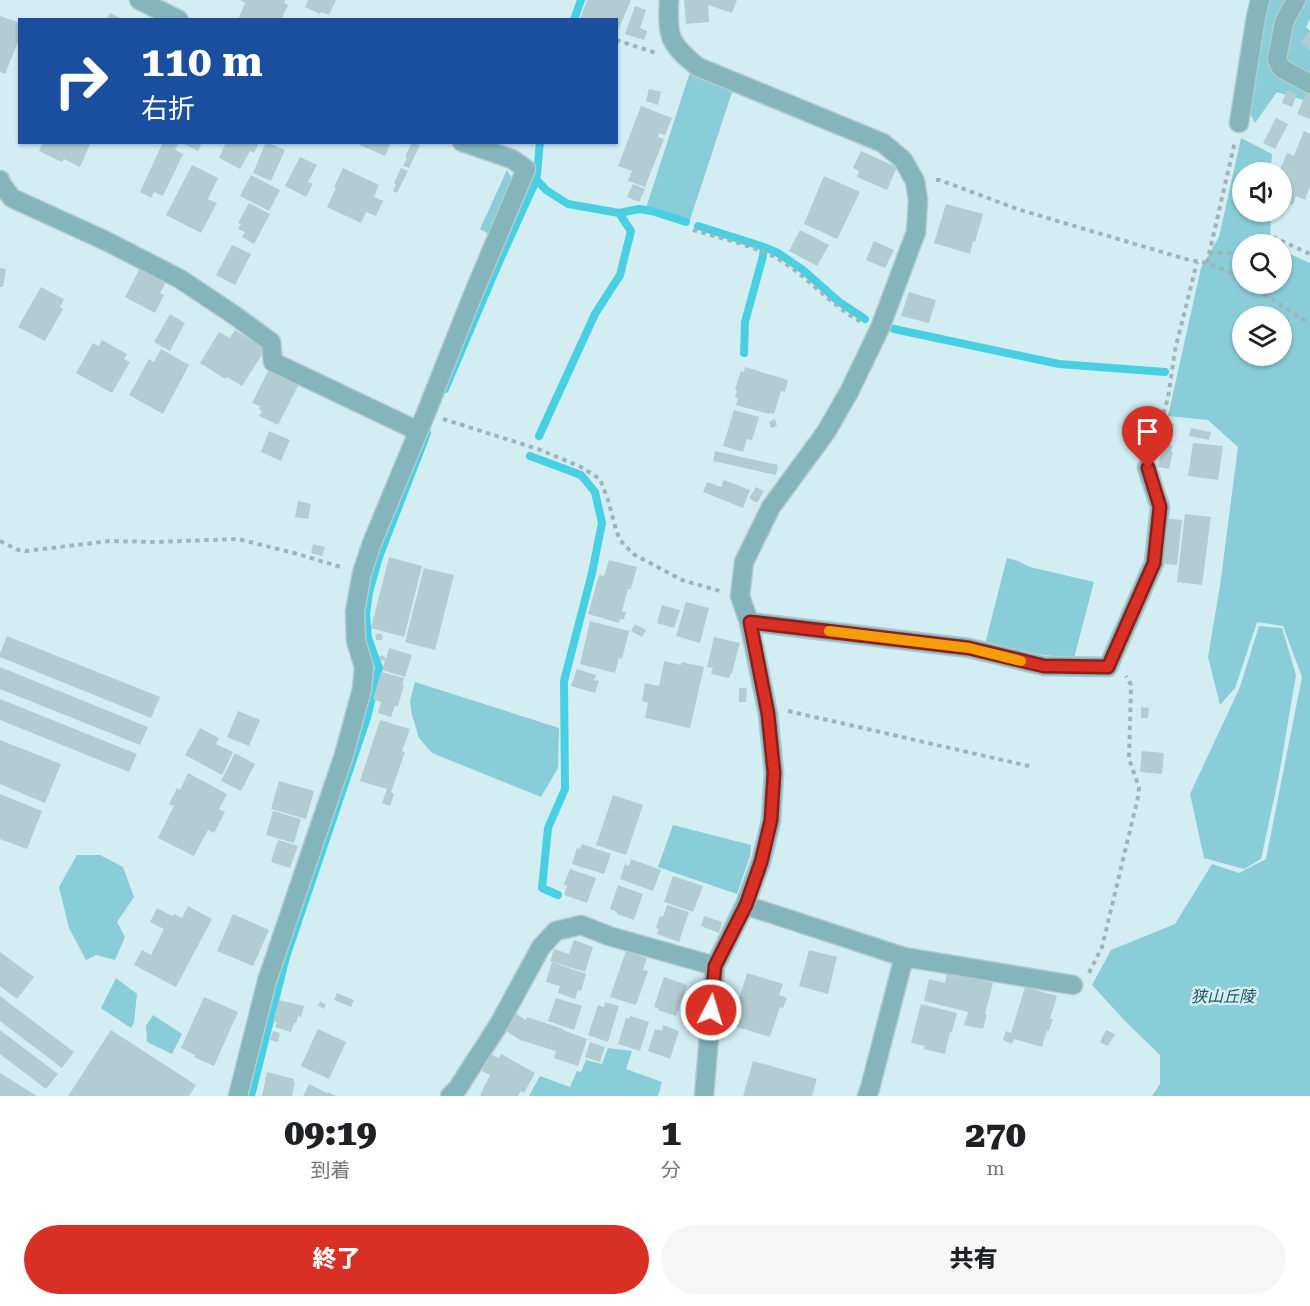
<!DOCTYPE html>
<html lang="ja">
<meta charset="utf-8">
<style>
:root{--surface:#fff;--page:#f6f6f6;--text:#202124;--muted:#757577;--accent:#d93025}
body{margin:0;font-family:"Roboto Serif","Noto Sans JP",serif;background:var(--page);color:var(--text);height:100vh;display:flex;flex-direction:column;font-size:22px;white-space:nowrap}
*{box-sizing:border-box;margin:0}
p{font-size:20px;color:var(--muted)}
.icon{flex:none;width:33px;height:33px;fill:none;stroke:currentColor;stroke-width:2;stroke-linecap:round;stroke-linejoin:round}
.map{position:relative;height:1096px;overflow:hidden}
.details{display:flex;flex-direction:column;background:var(--surface);flex:1}
.details>*{flex:none}
.hud{position:absolute;left:18px;top:18px;width:600px;height:126px;border-radius:0px;box-shadow:0 2px 4px #0004;background:#1a4fa0;color:#fff;overflow:hidden}
.controls{position:absolute;left:1232px;top:162px;display:grid;gap:12px}
.controls a{display:grid;place-items:center;width:60px;height:60px;border-radius:50%;background:var(--surface);box-shadow:0 2px 4px #0004;font-size:30px}
.pin{position:absolute;display:grid;place-items:center;width:51px;height:51px;color:#fff;margin:-62px -26px;border-radius:50% 50% 50% 0;rotate:-45deg;box-shadow:0 0 6px #0007}
.pin .icon{rotate:45deg}
.me{position:absolute;width:66px;margin:-33px;rotate:5deg;stroke-linejoin:round;filter:drop-shadow(0 0 4px #0008)}
.turn{display:flex;align-items:center;gap:21px;height:126px;padding:0 24px;font-size:27px}
.turn .icon{width:78px;height:78px;stroke-width:2.5}
.turn b{display:block;font-size:42px;line-height:51px}
.eta{display:flex;justify-content:space-evenly;align-items:center;height:102px;text-align:center}
.eta b{font-size:36px;font-weight:800;line-height:42px}
.action{display:flex;gap:12px;margin-top:auto;padding:12px 24px}
.action a{flex:1;height:69px;border-radius:36px;background:var(--accent);color:#fff;font-size:24px;font-weight:800;line-height:69px;text-align:center}
.action a+a{background:var(--page);color:var(--text)}
.map>svg:first-child{display:block}
</style>
<div class="map">
<svg width="1310" height="1096" viewBox="0 0 1310 1096">
<rect width="100%" height="100%" fill="#d2eef3"/>
<path fill="#88cdd8" fill-rule="evenodd" d="M1267,0H1310V19L1306,27L1310,31V102L1277,92L1255,123L1244,102Z
M691,69L733,89L689,223L646,208Z
M1241,138L1272,154L1271,172H1242V212H1271L1270,244H1242V284H1281V250L1310,263V1096H1152L1160,1084V1055L1126,1022L1092,985L1111,950L1175,924L1212,864L1239,873L1266,859L1302,677L1283,626L1257,622L1235,688L1220,705L1208,657L1220,586L1238,447L1208,420L1168,416L1201,268L1219,237ZM1281,316V356H1242V316Z
M507,170L513,181L489,234L480,229Z
M1007,558L1018,561L1030,567L1094,582L1074,658L1044,655L985,644Z
M1259,626L1282,628L1296,675L1279,775L1261,859L1244,869L1204,858L1190,794L1240,687Z
M415,682L559,728L558,768L541,797L432,753L419,738L412,715L410,701Z
M673,825L751,845L750,856L737,894L658,867Z
M77,855H100L123,867L134,897L117,922L125,937L115,960L96,955L86,960L69,928L59,887Z
M116,978L137,994L134,1022L131,1028L101,1008Z
M153,1015L182,1034L172,1054L147,1042L146,1026Z
M608,1048L632,1051L626,1069L662,1082L658,1096H529L540,1076L570,1087L577,1071L581,1072L586,1060L602,1064Z"/>
<g fill="none" stroke-linecap="round" stroke-linejoin="round">
<path stroke="#48d0e2" stroke-width="8" d="M574,20L581,0
M536,179L546,190L568,204L619,213L639,209L652,211L686,222
M698,226L764,247L778,253L803,270L838,301L865,319
M894,329L1059,364L1165,372
M744,353L745,322L763,256L764,247
M445,389L499,262L534,185L537,174L540,142
M539,436L595,314L620,275L631,231L619,213
M530,456L581,475L595,492L602,523L592,573L564,681L565,789L548,828L542,888L558,895
M251,1096L286,957L367,718L379,668L368,638L366,614L369,592L379,557L427,433"/>
</g>
<path fill="#b2cdd2" d="M240,0H285L284,3L288,5L281,20H238L245,3Z
M308,0H336L329,15L321,12L320,14L305,7Z
M587,0H631L618,30H616V20L580,19Z
M684,0H737L732,13L708,5L709,22L686,24Z
M635,6L646,10L640,28L647,31L644,40L625,34Z
M110,13L124,20H107Z
M0,16L20,23V37L5,74L0,72Z
M1310,30V50L1301,43Z
M649,89L661,92L658,105L646,101Z
M1287,90L1297,94L1292,107L1282,103Z
M1306,93L1310,95V119L1297,114Z
M641,106L672,118L665,135L659,133L658,137L664,139L645,187L628,181L632,171L618,166Z
M1276,118L1288,124L1275,149L1263,143Z
M1304,131L1310,134V186L1305,200L1296,196L1293,205L1281,200V172H1279L1287,153L1294,156Z
M43,142H91L80,167L64,159L62,162L39,151Z
M163,142H175L178,144L175,150L183,154L163,196L154,192L151,198L140,192Z
M180,142H202L198,151Z
M226,142H259L254,153L250,151L240,169L219,158Z
M266,142L285,150L271,181L253,173Z
M361,142H391L385,156L360,145Z
M412,142L420,145L409,168L403,166L407,158L405,157Z
M861,151L897,167L887,190L857,177L859,171L853,168Z
M300,157L317,165L308,182L313,184L306,197L285,186Z
M192,165L218,178L208,199L217,203L201,233L166,215Z
M343,168L379,185L374,197L383,201L376,216L366,212L361,223L327,207L336,188L334,187Z
M401,168L408,171L397,193L393,191L396,184L394,183Z
M251,175L280,190L269,211L240,196Z
M824,176L860,192L837,239L804,224Z
M633,184L645,189L639,202L627,197Z
M249,203L270,214L254,244L242,237L245,232L238,229L241,224L238,223Z
M946,204L983,214L975,242L973,241L970,254L934,243Z
M800,230L829,245L817,266L789,251Z
M874,241L894,250L885,268L866,260Z
M232,245L251,254L235,285L216,275Z
M0,268L6,269L3,287H0Z
M140,268L166,282L160,293L164,295L155,313L125,297Z
M41,287L64,299L60,307L63,309L45,341L18,327Z
M909,292L936,300L929,323L901,316Z
M170,314L185,323L170,351L154,342Z
M235,330L261,346L263,349V353L242,386L227,377L225,379L200,363L219,332L230,338Z
M102,340L127,354L124,359L130,362L112,393L76,373L93,343L99,346Z
M161,349L189,365L163,414L129,395L149,359L154,362Z
M270,367L300,382L278,425L259,416L262,411L259,409L260,406L252,403Z
M745,367L788,380L785,392L781,391L774,414L769,413V414L736,405L738,398H735L737,390L735,389L741,371L744,372Z
M734,410L759,417L752,440L747,439L743,452L723,446Z
M775,419L777,426L771,428L769,422Z
M1167,423L1174,424L1171,440L1164,439Z
M1191,428L1211,432L1209,440L1189,436Z
M269,431L290,440L281,461L261,452Z
M1163,442L1172,445L1171,452H1173L1169,469L1158,467Z
M1193,443L1223,446L1218,480L1188,476Z
M715,451L778,465L776,475L713,461Z
M724,480L750,490L743,508L703,492L707,482L721,487Z
M756,487L764,491L757,503L749,498Z
M298,501L311,504L308,519L295,517Z
M1185,514L1211,517L1202,585L1177,582Z
M1163,518L1182,520L1177,565L1158,563Z
M313,544L325,547L322,556L311,553Z
M389,557L422,566L404,637L371,628Z
M609,560L637,567L631,589H628L622,611L626,612L624,619H620L619,623L588,614L599,575L604,576Z
M424,568L454,575L435,650L405,642Z
M686,602L709,608L700,643L676,636Z
M662,605L680,610L674,628L657,623Z
M590,621L629,631L622,659L619,658L615,673L580,664Z
M635,624L646,630L642,637L631,631Z
M375.5 637a3.5 3.5 0 1 1 7 0a3.5 3.5 0 1 1-7 0Z
M7,636L160,697L151,718L0,657V653Z
M714,637L740,643L732,673H731L729,678L711,674L713,668L707,667Z
M389,648L412,655L405,677L382,670L385,660L380,661L379,657L381,655L384,656L386,659Z
M664,661L681,665L682,662L704,667L690,728L645,718L648,703L642,701L645,683L659,686Z
M0,667L148,727L140,745L0,689Z
M577,669L596,675L594,680L599,681L595,693L571,686Z
M381,672L404,678L402,685H404L398,706H395L391,717L378,713L381,702L373,699Z
M739,688H747L746,702H739Z
M0,699L137,754L129,772L0,720Z
M1141,707L1149,708L1148,718H1141Z
M238,711L260,720L249,746L227,737Z
M380,720L410,729L402,751L405,752L391,792L394,794L390,806L382,803L387,789L360,781Z
M200,728L219,738L216,744L233,752L222,775L185,755Z
M0,740L61,764L45,803L0,784Z
M1142,751L1164,753L1162,774L1140,772Z
M235,753L255,764L241,791L221,781Z
M188,773L227,794L219,809L225,812L214,833L208,830L194,856L158,838L174,806L169,804L177,788L180,790Z
M279,781L314,791L306,819L271,809Z
M0,794L42,811L27,849L0,839Z
M613,795L643,805L626,855L596,845Z
M273,811L301,819L294,843L266,835Z
M278,840L298,846L290,868L271,862Z
M582,844L611,854L604,874L572,864L577,848L580,849Z
M631,859L661,870L653,891L620,879L625,864L629,866Z
M570,869L596,878L587,903L564,895L567,886L564,884Z
M673,876L703,886L693,912L664,902Z
M618,885L643,894L634,920L617,914V912L610,909Z
M667,905L689,912L679,942L657,934L659,929L656,928L660,916L663,917Z
M188,906L212,919L176,987L134,965L142,950L151,955L164,929L150,922L157,908L172,916L174,914L182,918Z
M233,914L269,930L253,966L217,951Z
M704,916L722,922L719,933L701,926Z
M574,940L593,947L585,972L550,961L554,949L569,954Z
M809,950L837,957L828,994L799,986Z
M626,951L647,958L643,970L648,971L636,1005L610,997Z
M0,952L34,977L17,999L0,986Z
M552,962L586,974L581,991L578,990L575,999L558,993L560,986L546,982Z
M747,973L783,984L779,995L787,998L783,1008L780,1007L770,1037L731,1025Z
M947,974L960,977V975L993,983L985,1014L987,1015L983,1029L964,1025L968,1012L924,1001L929,979L945,983Z
M664,977L687,985L676,1016L658,1010V1008L654,1007Z
M1025,987L1057,996L1050,1019H1053L1049,1031L1047,1030L1042,1047L1014,1039L1012,1044L1003,1040L1006,1031L1011,1033Z
M337,993L354,1000L351,1007L334,1000Z
M0,996L74,1052L62,1068L0,1021Z
M204,997L238,1012L214,1066L194,1057L195,1055L181,1048Z
M556,998L582,1006L574,1030L548,1021Z
M279,1000L304,1006L301,1017L298,1016L296,1023H294L291,1032L275,1027L277,1023L273,1021Z
M320,1001L326,1005L324,1009L318,1006Z
M605,1002L619,1006L608,1042L588,1035L598,1005L604,1007Z
M921,1004L957,1013L952,1032H950L945,1054L924,1049L925,1046L911,1043Z
M515,1013L526,1020L527,1017L563,1029V1030L587,1039L578,1066L554,1058L556,1051L520,1040L505,1030Z
M630,1016L649,1022L640,1051L618,1044L626,1018L629,1019Z
M663,1025L679,1031L670,1059L648,1051L655,1029L662,1031Z
M318,1029L346,1042L329,1079L301,1066Z
M0,1030L58,1074L46,1089L0,1054Z
M111,1030L196,1085L189,1096H68Z
M1106,1030L1115,1034L1108,1046L1100,1042Z
M273,1031L280,1033L278,1042L270,1040Z
M590,1042L605,1047L600,1062L585,1057Z
M491,1054L499,1058L501,1054L535,1073L524,1093L521,1091L518,1096H482L480,1095L490,1075L482,1071Z
M753,1061L817,1079L812,1096H743Z
M267,1072L294,1079L293,1082H295L292,1096H262Z
M0,1073L37,1096H0Z
M309,1084L327,1093L328,1092L336,1096H303Z"/>
<g fill="none" stroke-linecap="round" stroke-linejoin="round">
<defs>
<path id="minor" d="M139,0L179,20
M669,0C667,36 669,44 698,67L883,143L903,160L915,181L918,200L916,232L880,328L849,392L826,432L771,507L744,562L740,596L749,622L768,714L774,773L771,821L761,862L745,905L715,966L704,1096
M1296,0L1284,22L1277,59L1281,68L1310,84
M1239,123L1256,17L1260,0
M0,180L2,185L12,198L106,241L180,279L234,315L271,342L273,362L418,431
M749,622L969,648L1044,666L1108,667L1154,563L1160,507L1147,468
M745,905L904,957L1073,985
M238,1096L267,981L344,755L362,689L364,667L356,641L355,612L362,573L372,543L426,413L472,297L526,169L512,159L462,142
M450,1096L458,1088L499,1024L541,947L556,931L581,925L609,936L715,966
M867,1096L870,1088L904,957"/>
</defs>
<use href="#minor" stroke="#b2cbcf" stroke-width="21"/>
<path stroke="#9eb4b8" stroke-width="4" stroke-dasharray="4.5 4.5" stroke-linecap="butt" d="M616,40L656,53
M936,180H940L1017,209L1189,260L1207,263L1236,275L1242,279
M693,230C720,238 756,246 780,260C809,278 831,305 861,322
M1257,244L1271,236L1310,254
M1209,253H1242
M1207,263L1235,141
M1249,284L1310,324
M443,419L538,449L581,467L600,479L608,500L616,530L620,540L633,554L682,580L720,591
M1153,448L1168,398L1175,350L1197,262
M0,541L18,550L26,551L110,541L155,542L238,539L294,553L344,568
M788,711L1033,767
M1089,973L1102,947L1138,797L1139,787L1129,759L1131,685L1126,676"/>
<use href="#minor" stroke="#84b5bd" stroke-width="18"/>
</g>
<g fill="none" stroke-linecap="round" stroke-linejoin="round">
<defs>
<path id="route" d="M711,1010L715,966L746,905L761,862L771,820L774,773L768,714L750,622L969,648L1044,666L1108,667L1154,563L1160,507L1148,468"/>
</defs>
<use href="#route" stroke="#8d1f18" stroke-width="15"/>
<use href="#route" stroke="#d93025" stroke-width="10"/>
<path stroke="#f59e0b" stroke-width="10" d="M829,631L969,648L1021,661"/>
</g>
<g text-anchor="middle" dominant-baseline="central" stroke-width="5" stroke-linejoin="round" paint-order="stroke">
<g font-size="16" font-style="italic" fill="#215860" stroke="#d2eef3">
<text x="1223" y="996">狭山丘陵</text>
</g>
</g>
</svg>
<div class="controls">
<a><svg class="icon" aria-label="sound" viewBox="0 0 24 24"><path d="M4 9h4l5-4v14l-5-4H4zM17 9q2 3 0 6"/></svg></a>
<a><svg class="icon" aria-label="search" viewBox="0 0 24 24"><circle cx="10" cy="10" r="6"/><path d="M15 15l6 6"/></svg></a>
<a><svg class="icon" aria-label="layers" viewBox="0 0 24 24"><path d="M12 4l9 5-9 5-9-5zM3 14l9 5 9-5"/></svg></a>
</div>
<div class="pin" style="left:1148px;top:468px;background:#d93025"><svg class="icon" aria-label="arrive" viewBox="0 0 24 24"><path d="M6 21V4h12l-3 4 3 4H6"/></svg></div>
<svg class="me" style="left:711px;top:1010px" viewBox="-20 -20 40 40"><circle r="17" fill="#d93025" stroke="#fff" stroke-width="3"/><path d="M0-11L8 9 0 5-8 9z" fill="#fff"/></svg>
<div class="hud">
<div class="turn"><svg class="icon" aria-label="right" viewBox="0 0 24 24"><path d="M7 20v-9h11M14 6l5 5-5 5"/></svg><div><b>110 m</b>右折</div></div>
</div>
</div>
<section class="details">
<div class="eta">
<div><b>09:19</b><p>到着</p></div>
<div><b>1</b><p>分</p></div>
<div><b>270</b><p>m</p></div>
</div>
<div class="action"><a>終了</a><a>共有</a></div>
</section>
